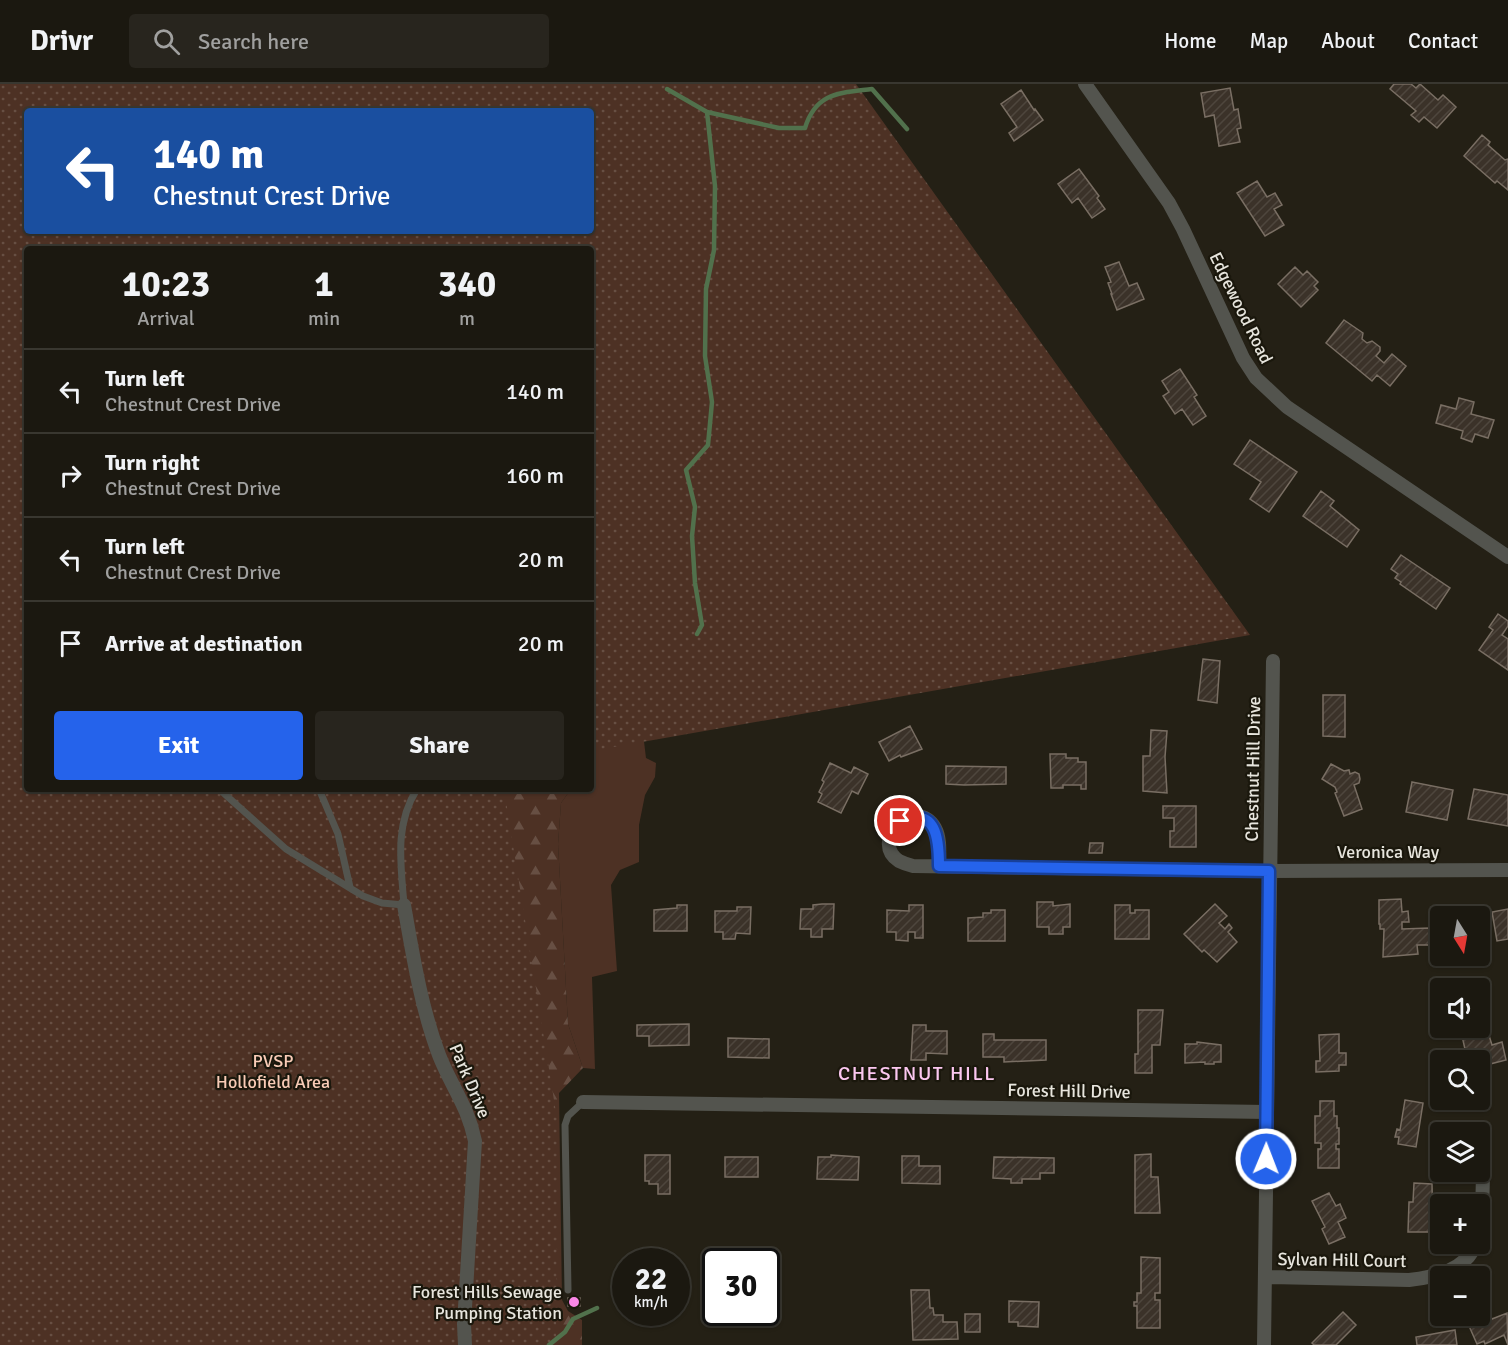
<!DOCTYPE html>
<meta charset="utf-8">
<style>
:root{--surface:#1b1810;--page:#28251e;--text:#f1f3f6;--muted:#a0a09f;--line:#393730;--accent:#2563eb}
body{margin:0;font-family:Signika,sans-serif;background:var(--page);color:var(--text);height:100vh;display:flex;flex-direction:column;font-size:22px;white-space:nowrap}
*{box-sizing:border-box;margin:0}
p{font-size:20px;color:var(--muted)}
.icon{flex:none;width:33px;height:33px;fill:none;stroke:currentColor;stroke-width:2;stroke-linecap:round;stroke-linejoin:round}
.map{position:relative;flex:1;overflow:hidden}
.details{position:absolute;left:24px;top:162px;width:570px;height:546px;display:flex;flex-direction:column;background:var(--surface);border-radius:6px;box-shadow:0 2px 4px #0004,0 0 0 2px var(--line)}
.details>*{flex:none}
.top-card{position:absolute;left:24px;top:24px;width:570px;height:126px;border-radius:6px;box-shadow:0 2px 4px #0004,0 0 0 2px var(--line);background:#1a4fa0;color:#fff;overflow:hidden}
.needle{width:39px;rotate:169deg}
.fabs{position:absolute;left:1430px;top:822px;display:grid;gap:12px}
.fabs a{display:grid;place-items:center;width:60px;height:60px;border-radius:6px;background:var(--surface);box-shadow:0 2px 4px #0004,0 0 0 2px var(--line);font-size:30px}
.speed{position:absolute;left:612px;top:1164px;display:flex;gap:12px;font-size:30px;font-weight:700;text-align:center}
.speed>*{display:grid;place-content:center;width:78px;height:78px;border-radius:50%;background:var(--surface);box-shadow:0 2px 4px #0004,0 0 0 2px var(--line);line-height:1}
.speed small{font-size:15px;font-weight:400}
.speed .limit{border:3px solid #111;border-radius:9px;background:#fff;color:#111}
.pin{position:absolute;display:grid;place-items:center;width:51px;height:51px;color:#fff;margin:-26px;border:3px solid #fff;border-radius:50%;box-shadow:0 2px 6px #0007}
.me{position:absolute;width:66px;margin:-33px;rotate:1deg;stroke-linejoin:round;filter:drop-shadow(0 0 4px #0008)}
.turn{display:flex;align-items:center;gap:21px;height:126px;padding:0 30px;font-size:27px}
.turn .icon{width:78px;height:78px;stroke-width:2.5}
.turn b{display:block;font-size:42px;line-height:51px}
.eta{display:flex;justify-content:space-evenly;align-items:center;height:102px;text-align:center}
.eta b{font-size:36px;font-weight:700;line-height:42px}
.cta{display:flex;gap:12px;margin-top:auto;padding:12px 30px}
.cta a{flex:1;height:69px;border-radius:6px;background:var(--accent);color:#fff;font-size:24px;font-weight:700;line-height:69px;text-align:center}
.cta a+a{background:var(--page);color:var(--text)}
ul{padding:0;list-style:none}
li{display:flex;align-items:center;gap:18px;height:84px;padding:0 30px;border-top:2px solid var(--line)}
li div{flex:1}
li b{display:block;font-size:22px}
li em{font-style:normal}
header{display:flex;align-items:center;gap:36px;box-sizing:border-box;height:84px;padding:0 30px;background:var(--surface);border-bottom:2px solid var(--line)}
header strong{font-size:28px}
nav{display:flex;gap:33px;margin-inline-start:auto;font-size:21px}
.search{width:420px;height:54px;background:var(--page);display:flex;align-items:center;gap:15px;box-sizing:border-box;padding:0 21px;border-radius:6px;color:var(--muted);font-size:22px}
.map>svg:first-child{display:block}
</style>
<header>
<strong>Drivr</strong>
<div class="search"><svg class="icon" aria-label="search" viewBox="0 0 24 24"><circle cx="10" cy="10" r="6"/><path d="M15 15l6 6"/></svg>Search here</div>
<nav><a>Home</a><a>Map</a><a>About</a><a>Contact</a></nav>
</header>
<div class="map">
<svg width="1508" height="1261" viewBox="0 0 1508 1261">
<defs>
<pattern id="forest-firs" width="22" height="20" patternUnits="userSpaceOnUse" patternTransform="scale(1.5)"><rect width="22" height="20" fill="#4d3124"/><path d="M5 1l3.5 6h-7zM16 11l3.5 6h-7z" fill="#674f43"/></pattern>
<pattern id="park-dots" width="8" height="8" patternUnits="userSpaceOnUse" patternTransform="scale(1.5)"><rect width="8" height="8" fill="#4d3124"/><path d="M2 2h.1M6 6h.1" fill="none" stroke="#674f43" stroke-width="1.8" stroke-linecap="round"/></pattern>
<pattern id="building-hatch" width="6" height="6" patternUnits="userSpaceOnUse" patternTransform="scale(1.5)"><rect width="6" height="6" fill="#3b3229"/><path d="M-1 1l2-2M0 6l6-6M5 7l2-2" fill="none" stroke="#4e463d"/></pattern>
</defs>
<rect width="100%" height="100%" fill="#242015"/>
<path fill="#4d3124" d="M591,216L646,674L656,679L655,693L645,711L639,741V778L620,786L611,801L617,887L592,893L595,985L583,984L568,940L558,760L561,719L571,705H591Z"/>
<path fill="url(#forest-firs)" d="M479,705H571L561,719L558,760L568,940L583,984L559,1009L562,1216L568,1227L582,1236V1261H473Z"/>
<path fill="url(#park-dots)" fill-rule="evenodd" d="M0,0H856L1250,551L591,667V165H27V705H504L558,1041L556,1261H0ZM27,27H591V147H27Z"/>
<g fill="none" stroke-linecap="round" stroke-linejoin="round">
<path stroke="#51714c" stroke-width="4.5" d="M667,5L707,28L779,44H805C816,8 840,9 872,5L907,45
M697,550L702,541L695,499L692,452L695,423L686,386L708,361L712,318L705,272L706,205L714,166L715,102L707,28
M549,1261L565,1248L573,1235L597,1224"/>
</g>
<path fill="url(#building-hatch)" stroke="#796e63" stroke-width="1.5" d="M1394,0H1411L1416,4L1420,0L1438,16L1443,11L1456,23L1437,44L1424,33L1419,38L1411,31L1416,27L1390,5Z
M1230,4L1234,26L1238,25L1241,44L1237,45L1240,58L1219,62L1214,31L1205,33L1201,9Z
M1021,6L1034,26L1035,25L1043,36L1014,57L1009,49L1017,43L1001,20Z
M1482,51L1490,58L1488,61L1505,76L1508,75V106L1497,97L1495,99L1464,72Z
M1079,85L1099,112L1097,114L1105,125L1092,134L1078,114L1072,119L1058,100Z
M1257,97L1267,113L1275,109L1282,121L1274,125L1284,141L1265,152L1237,109Z
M1119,178L1129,202L1137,199L1144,215L1117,226L1111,210H1112L1108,199L1111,198L1105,183Z
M1295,183L1303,191L1307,187L1318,198L1314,202L1318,206L1301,223L1278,200Z
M1344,236L1363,249L1362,255L1367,259L1372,257L1380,263V267L1376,272L1384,279L1392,270L1406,282L1390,302L1377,291L1372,297L1326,259Z
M1180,285L1197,311L1194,313L1206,332L1193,341L1182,325L1175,330L1163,312L1169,308L1162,297Z
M1459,314L1474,318L1471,330L1494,336L1488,354L1475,350L1472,358L1461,354L1463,347L1436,339L1441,321L1456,325Z
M1250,356L1297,388L1269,428L1250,415L1261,398L1234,380Z
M1321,407L1334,417L1330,422L1359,446L1347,463L1303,432Z
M1401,471L1450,504L1436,525L1400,500L1401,498L1395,494L1398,490L1391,485Z
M1498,530L1508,537V542L1502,551L1508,555V586L1479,566L1493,546L1489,543Z
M1203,575L1220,577L1217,619L1198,616Z
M1323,611H1345V653L1323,652Z
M910,642L922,665L901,673L900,671L889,677L879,658Z
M1151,646L1167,647L1165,673L1167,709L1143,707V672H1150Z
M1050,670H1066V674H1078V678H1086V705H1081V701H1063V704H1051Z
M830,679L851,689L854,683L868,690L858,710L852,707L841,729L818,718L822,710L819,708L824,698L822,696Z
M1331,680L1344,687L1349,686L1350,690L1355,688L1359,690L1360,695L1359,699L1354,701L1362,725L1344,732L1335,709L1337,708L1335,703L1322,695Z
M946,682L1006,683V700L964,701L946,700Z
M1412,698L1453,706L1447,736L1406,728Z
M1474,705L1508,711V742L1468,735Z
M1163,722H1196V763H1170V747H1174V734H1163Z
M1090,759H1103L1102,769H1089Z
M1401,815L1402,828L1408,827L1409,838H1402V845L1429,844L1430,861H1417L1418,870L1383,873L1384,845H1380V840H1379V816Z
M1037,818H1053V822L1070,820V843H1063V850H1049V843H1037Z
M822,820H834L833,845H822V853H811V845H800L801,825H813V821Z
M1215,820L1227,832L1219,839L1225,845L1229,840L1232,844L1228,848L1237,858L1217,878L1204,866L1202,868L1184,850Z
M677,821H687V847H654V826L677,824Z
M909,821H923V854H915V848H908V857L896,856V848H887V826L909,827Z
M1115,821H1130V829H1135V826H1149V855H1115Z
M737,823H751L750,850L736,849L735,855H723V848H715V827H737Z
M1508,825V855L1497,857L1492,828Z
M991,826H1005V857H968V834L983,833V829H991Z
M1138,926H1163L1160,961H1152V989H1135V970H1138Z
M689,940V961L649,962V952H637V941Z
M913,941H926V947H947V970L926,969V976H911Z
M1487,945L1492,961L1502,958L1506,976L1490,980L1488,975L1481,977L1483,982L1479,983V976H1454L1452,969L1465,965L1462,952Z
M983,950H994V956H1046V976L1004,978V973H983Z
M1339,950V969H1346V981H1339V987L1316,988V977H1320L1319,951Z
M728,954L769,955V974L728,973Z
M1197,958L1221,961V978H1214V980H1205V978L1185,979V960H1197Z
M1405,1016L1423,1019L1416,1063L1398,1060L1399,1053H1395L1397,1045L1400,1046Z
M1320,1017H1334V1032H1337V1044H1339V1060H1336V1065H1339V1084H1318V1065H1321V1059H1315V1032H1320Z
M1151,1070V1093H1158L1160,1129H1135V1071Z
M645,1071H670V1110H658V1100H649V1097H645Z
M831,1071L859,1073L858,1096L817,1095L818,1073H831Z
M902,1072H919V1082H940V1100L902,1099Z
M725,1073H758V1093H725Z
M994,1073L1054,1074V1089H1040V1095H1022V1099H1011V1095L993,1094Z
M1414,1099L1432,1100L1433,1148H1408L1409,1118H1413Z
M1329,1109L1336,1122L1340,1120L1346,1134L1338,1138L1345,1153L1329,1160L1322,1145L1325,1143L1312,1117Z
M1141,1173L1160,1174V1209H1155V1216H1160V1244H1137V1222H1134V1218H1137V1209H1141Z
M911,1206H929L930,1224H933L934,1231H943V1238H957L958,1255L913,1256Z
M568,1214H580V1222H568Z
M1009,1217L1039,1218L1038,1243L1018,1242V1238H1009Z
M1343,1228L1356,1241L1336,1261H1314L1312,1259Z
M1507,1229L1508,1261L1504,1251L1485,1260L1484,1257L1477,1260L1469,1242L1491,1233L1492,1235Z
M965,1230H980V1248H965Z
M1455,1246L1457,1261H1417L1416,1253Z"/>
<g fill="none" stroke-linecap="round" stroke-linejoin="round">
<path stroke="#53544e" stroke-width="7" d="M219,705L286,765L363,812L382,819L404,821C401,781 394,741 417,705
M319,705L338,750L350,803
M568,1206L565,1041L568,1032L583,1018"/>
<path stroke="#53544e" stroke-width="14" d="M1085,0L1169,119L1183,145L1243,274L1256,294L1287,323L1508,473
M939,782C939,770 941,755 935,744C916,711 868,756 899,777C903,779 909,781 913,782L1269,787L1508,786
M404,821C413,872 421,923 439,971C451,1002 468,1022 475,1057L464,1240L465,1261
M583,1018L1267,1028
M1479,1151L1482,1131L1484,1050
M1265,1193L1409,1196C1435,1193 1465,1187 1476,1160
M1264,1261L1273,577"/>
</g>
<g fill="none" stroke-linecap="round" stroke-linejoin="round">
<defs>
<path id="route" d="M900,737C937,722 939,756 939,782L1269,787L1266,1075"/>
</defs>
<use href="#route" stroke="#184099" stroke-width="15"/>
<use href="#route" stroke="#2563eb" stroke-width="10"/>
</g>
<circle fill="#fa87e6" stroke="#1a170c" stroke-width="2" cx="574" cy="1218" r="6"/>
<g text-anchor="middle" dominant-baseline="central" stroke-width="4.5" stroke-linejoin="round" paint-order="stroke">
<g font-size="18" fill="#e7e5dd" stroke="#1a170c">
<text transform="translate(1241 224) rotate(64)">Edgewood Road</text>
<text transform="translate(1253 685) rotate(-89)">Chestnut Hill Drive</text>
<text x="1388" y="768">Veronica Way</text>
<text transform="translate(470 997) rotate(67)">Park Drive</text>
<text transform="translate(1069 1007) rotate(1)">Forest Hill Drive</text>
<text transform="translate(1342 1176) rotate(1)">Sylvan Hill Court</text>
</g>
<g font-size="18" fill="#f8cbb6" stroke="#1a170c">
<text x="273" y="977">PVSP<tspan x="273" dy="21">Hollofield Area</tspan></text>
</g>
<g font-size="18" fill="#e7e5dd" stroke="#1a170c" text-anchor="end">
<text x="562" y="1208">Forest Hills Sewage<tspan x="562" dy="21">Pumping Station</tspan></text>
</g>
<g font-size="20" letter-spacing="1.5" fill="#fbc7f0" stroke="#1a170c">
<text x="917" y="989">CHESTNUT HILL</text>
</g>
</g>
</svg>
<div class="fabs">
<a><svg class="needle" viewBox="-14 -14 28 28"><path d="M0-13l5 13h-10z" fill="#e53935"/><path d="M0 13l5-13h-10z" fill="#a0a09f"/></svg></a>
<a><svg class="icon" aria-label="sound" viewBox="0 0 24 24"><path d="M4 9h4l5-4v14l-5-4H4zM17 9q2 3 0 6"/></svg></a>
<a><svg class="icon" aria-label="search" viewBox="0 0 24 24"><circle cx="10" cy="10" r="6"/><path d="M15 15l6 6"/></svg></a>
<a><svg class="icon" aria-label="layers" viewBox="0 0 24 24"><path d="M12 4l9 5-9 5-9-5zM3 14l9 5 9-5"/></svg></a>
<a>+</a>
<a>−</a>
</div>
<div class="speed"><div>22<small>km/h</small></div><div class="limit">30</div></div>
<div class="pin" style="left:900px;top:737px;background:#d93025"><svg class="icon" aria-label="arrive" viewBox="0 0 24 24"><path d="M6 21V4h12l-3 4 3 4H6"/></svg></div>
<svg class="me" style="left:1266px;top:1075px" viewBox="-20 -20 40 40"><circle r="17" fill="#2563eb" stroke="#fff" stroke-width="3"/><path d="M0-11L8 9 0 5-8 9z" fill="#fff"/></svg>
<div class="top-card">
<div class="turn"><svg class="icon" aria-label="left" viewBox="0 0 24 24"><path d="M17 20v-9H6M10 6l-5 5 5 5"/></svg><div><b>140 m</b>Chestnut Crest Drive</div></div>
</div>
<section class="details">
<div class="eta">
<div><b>10:23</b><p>Arrival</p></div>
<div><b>1</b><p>min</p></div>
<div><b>340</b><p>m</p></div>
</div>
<ul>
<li><svg class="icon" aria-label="left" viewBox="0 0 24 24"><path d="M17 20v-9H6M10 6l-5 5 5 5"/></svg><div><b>Turn left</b><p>Chestnut Crest Drive</p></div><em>140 m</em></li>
<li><svg class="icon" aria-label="right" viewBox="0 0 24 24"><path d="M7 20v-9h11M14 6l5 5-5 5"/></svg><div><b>Turn right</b><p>Chestnut Crest Drive</p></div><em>160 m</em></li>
<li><svg class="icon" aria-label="left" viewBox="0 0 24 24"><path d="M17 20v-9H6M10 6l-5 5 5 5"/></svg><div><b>Turn left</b><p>Chestnut Crest Drive</p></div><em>20 m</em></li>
<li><svg class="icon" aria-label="arrive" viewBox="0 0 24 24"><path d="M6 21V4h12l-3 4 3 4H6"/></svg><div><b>Arrive at destination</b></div><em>20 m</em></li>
</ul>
<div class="cta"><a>Exit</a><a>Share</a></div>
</section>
</div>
